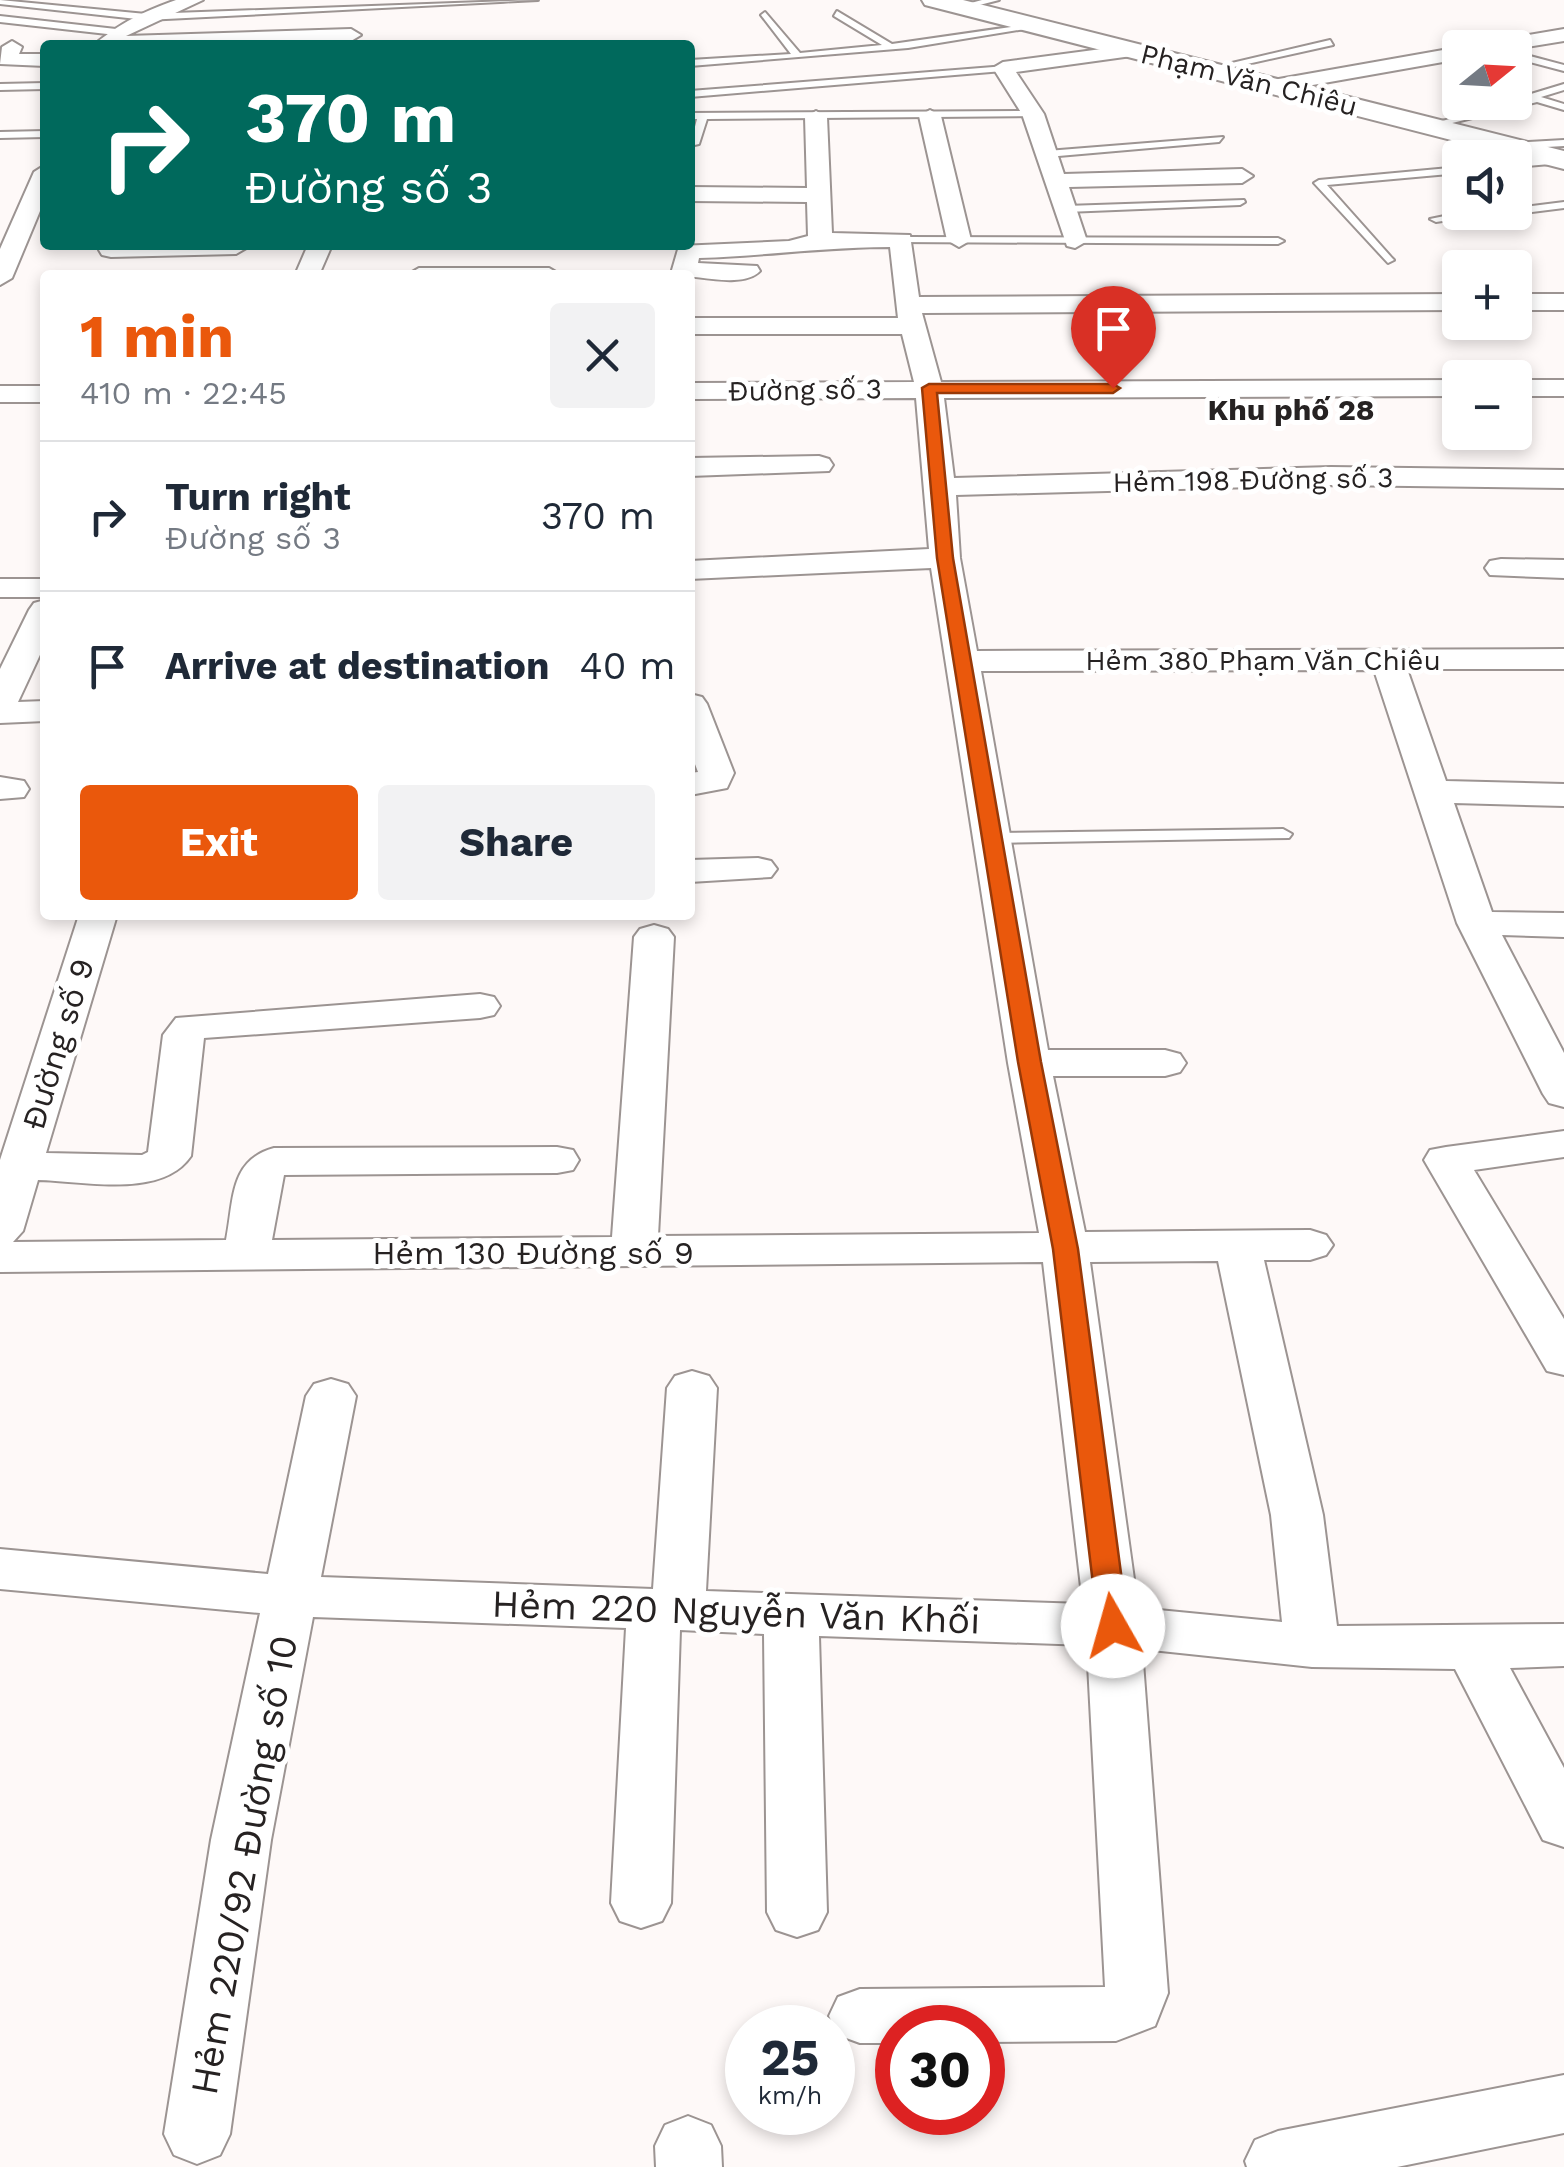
<!DOCTYPE html>
<meta charset="utf-8">
<style>
:root{--surface:#fff;--page:#f2f2f3;--text:#1f2937;--muted:#747a83;--line:#e0e1e3;--accent:#ea580c}
body{margin:0;font-family:"Work Sans",sans-serif;background:var(--page);color:var(--text);height:100vh;display:flex;flex-direction:column;font-size:38px;white-space:nowrap}
*{box-sizing:border-box;margin:0}
p{font-size:32px;color:var(--muted)}
.icon{flex:none;width:55px;height:55px;fill:none;stroke:currentColor;stroke-width:2;stroke-linecap:round;stroke-linejoin:round}
.map{position:relative;flex:1;overflow:hidden}
.panel{position:absolute;left:40px;top:270px;width:655px;height:650px;display:flex;flex-direction:column;background:var(--surface);border-radius:10px;box-shadow:0 5px 15px #0003}
.panel>*{flex:none}
.top-card{position:absolute;left:40px;top:40px;width:655px;height:210px;border-radius:10px;box-shadow:0 5px 15px #0003;background:#00695c;color:#fff;overflow:hidden}
.needle{width:65px;rotate:72deg}
.fabs{position:absolute;left:1442px;top:30px;display:grid;gap:20px}
.fabs a{display:grid;place-items:center;width:90px;height:90px;border-radius:10px;background:var(--surface);box-shadow:0 5px 15px #0003;font-size:50px}
.speed{position:absolute;left:725px;top:2005px;display:flex;gap:20px;font-size:50px;font-weight:700;text-align:center}
.speed>*{display:grid;place-content:center;width:130px;height:130px;border-radius:50%;background:var(--surface);box-shadow:0 5px 15px #0003;line-height:1}
.speed small{font-size:25px;font-weight:400}
.speed .limit{border:15px solid #d22;background:#fff;color:#111}
.pin{position:absolute;display:grid;place-items:center;width:85px;height:85px;color:#fff;margin:-102px -42px;border-radius:50% 50% 50% 0;rotate:-45deg;box-shadow:0 0 10px #0007}
.pin .icon{rotate:45deg}
.me{position:absolute;width:110px;margin:-55px;rotate:353deg;stroke-linejoin:round;filter:drop-shadow(0 0 8px #0008)}
.turn{display:flex;align-items:center;gap:35px;height:210px;padding:0 40px;font-size:45px}
.turn .icon{width:130px;height:130px;stroke-width:2.5}
.turn b{display:block;font-size:70px;line-height:85px}
.round{display:grid;place-items:center;flex:none;width:105px;height:105px;border-radius:10px;background:var(--page)}
.overview{display:flex;align-items:center;justify-content:space-between;height:170px;padding:0 40px}
h1{font-size:60px;font-weight:700;line-height:75px;color:var(--accent)}
.cta{display:flex;gap:20px;margin-top:auto;padding:20px 40px}
.cta a{flex:1;height:115px;border-radius:10px;background:var(--accent);color:#fff;font-size:40px;font-weight:700;line-height:115px;text-align:center}
.cta a+a{background:var(--page);color:var(--text)}
ul{padding:0;list-style:none}
li{display:flex;align-items:center;gap:30px;height:150px;padding:0 40px;border-top:2px solid var(--line)}
li div{flex:1}
li b{display:block;font-size:38px}
li em{font-style:normal}
.map>svg:first-child{display:block}
</style>
<div class="map">
<svg width="1564" height="2167" viewBox="0 0 1564 2167">
<rect width="100%" height="100%" fill="#fef9f8"/>
<g fill="none" stroke-linecap="round" stroke-linejoin="round">
<defs>
<path id="lane" d="M0,0L146,14L538,0L146,20L0,4Z
M982,0H999L960,10L956,7Z
M765,12L800,53L882,45L834,16L837,11L892,44L1038,23L1043,26L908,48L690,66V60L791,54L761,15Z
M0,16L116,29L121,32L116,35L0,22Z
M1330,40L1333,45L1207,73L1202,70Z
M1515,52L1564,65V71L1515,58Z
M1006,66L1003,71L690,97V91Z
M45,83V89L0,90V84Z
M1564,84V90L1541,97L1564,104V110L1537,102L1428,129L1423,126L1530,98L1531,94Z
M1033,111L1037,116L707,119L699,144L690,146L697,119H690V113Z
M45,131V137L0,138V132Z
M1223,137L1219,142L1047,157L1042,154L1047,151Z
M1564,140V146L1511,149L1506,146L1511,143Z
M1562,157V163L1515,167V161Z
M1460,167V173L1327,185L1392,258L1394,260L1388,263L1314,183L1319,180Z
M1244,200L1245,202L1240,205L1066,212L1061,209L1066,206Z
M1564,202V208L1515,214L1511,212H1515V208Z
M1464,212H1502L1436,222L1430,219Z
M902,237L1278,238L1284,241L1278,244L898,242L896,240Z
M1283,829L1292,834L1289,838L992,843L983,838L992,833Z"/>
<path id="street" d="M176,0H203L126,36L351,29L361,35L351,41L225,45L96,43C121,23 142,12 176,0Z
M1564,29V41L1515,49L1478,48L1488,42Z
M12,41L22,47L19,54H45V66L0,64L2,47Z
M1132,45L1139,47V55L1016,72L1044,114L1064,174L1242,169L1253,176L1242,183L1069,187L1087,241L1075,248L1067,246L1022,114L993,68L1003,62Z
M1460,47V59L1273,92L1263,86L1273,80Z
M930,110L941,116L971,240L959,247L947,240L919,116Z
M816,111L827,117L832,233L910,235L919,297L1460,294V310L922,313L941,382L1460,380V396L944,398L954,478L1331,467L1564,470V488L1331,485L956,495L960,558L977,651L1564,649V669H1407L1446,781L1564,784V806L1454,803L1492,912L1564,913V937L1502,935L1564,1053V1107L1549,1103L1543,1094L1457,923L1374,670L981,671L1048,1050H1165L1180,1054L1186,1063L1180,1072L1165,1076H1053L1085,1232L1310,1230L1326,1235L1333,1245L1326,1255L1310,1260H1264L1323,1515L1337,1626L1564,1624V1666L1510,1668L1564,1768V1847L1543,1840L1455,1669L1312,1667L1142,1649L1168,1993L1155,2026L1116,2041L982,2042V2028H898V2043H860L838,2035L829,2016L838,1997L860,1989L1105,1987L1087,1645L819,1636L827,1912L818,1930L797,1937L776,1930L767,1912L764,1634L680,1630L671,1903L662,1921L641,1928L620,1921L611,1903L626,1628L313,1617L271,1840L230,2134L220,2155L197,2164L174,2155L164,2134L211,1840L260,1613L0,1589V1549L268,1574L306,1396L314,1384L331,1379L348,1384L356,1396L321,1577L653,1589L667,1388L675,1376L692,1371L709,1376L717,1388L706,1591L1083,1604L1043,1262L0,1272V1160L79,915H117L46,1153L142,1155L148,1152L163,1035L176,1018L480,994L494,997L500,1006L494,1015L480,1018L204,1038L191,1156C162,1199 84,1181 38,1180L23,1231L13,1242L226,1240C234,1201 229,1160 274,1148L557,1147L573,1150L579,1160L573,1170L557,1173L284,1175L272,1240L612,1237L634,937L640,929L654,925L668,929L674,937L658,1236L1039,1233L1008,1063L931,568L690,579V561L929,549L916,398L690,399V383L914,382L902,334H690V318H898L890,247C826,247 764,256 699,258L698,263L757,266L760,271C743,289 695,275 675,275L672,270L679,246L789,241L808,236L807,202L690,201V187L807,188L805,117ZM1218,1261L1271,1515L1282,1622L1138,1608L1090,1262Z
M45,165V199L12,278L0,285V249L34,172Z
M102,245H247L248,247L236,254L111,257L102,255L99,250Z
M308,245H332L319,275H295Z
M419,268H549L561,275H407Z
M1515,294H1564V310H1515Z
M1515,380H1564V396H1515Z
M0,386H45V402H0Z
M819,456L829,459L833,465L829,471L690,476V458Z
M1501,559L1564,560V578L1490,575L1485,568L1490,561Z
M0,579H45V597H0Z
M45,600V644L18,702L45,701V721L0,723V669L29,610L34,603Z
M690,694L702,697L707,704L734,773L727,788L690,795V773L698,772L690,751Z
M0,777L24,781L29,789L24,797L0,799Z
M758,858L771,861L777,869L771,877L690,882V860Z
M1564,1131V1157L1474,1170L1564,1319V1375L1547,1371L1424,1160L1430,1150L1446,1147Z
M1564,2075V2133L1397,2167H1247L1245,2161L1255,2140L1278,2131Z
M688,2116L711,2125L721,2146L722,2167H656L655,2146L665,2125Z"/>
<path id="secondary" d="M922,0H963L1564,151V169L925,5Z"/>
</defs>
<use href="#lane" stroke="#9c9492" stroke-width="4"/>
<use href="#street" stroke="#9c9492" stroke-width="4"/>
<use href="#secondary" stroke="#9c9492" stroke-width="4"/>
<use href="#lane" fill="#fff" fill-rule="evenodd"/>
<use href="#street" fill="#fff" fill-rule="evenodd"/>
<use href="#secondary" fill="#fff" fill-rule="evenodd"/>
</g>
<path fill="#ea580c" stroke="#983908" stroke-width="2.5" d="M929,384H1113L1120,388L1113,393H937L953,558L1041,1062L1078,1249L1128,1626L1123,1634L1113,1637L1103,1634L1098,1626L1053,1249L1018,1062L937,558L922,388Z"/>
<g text-anchor="middle" dominant-baseline="central" stroke-width="10" stroke-linejoin="round" paint-order="stroke">
<g font-size="28" fill="#262222" stroke="#fff">
<text transform="translate(1249 80) rotate(14)">Phạm Văn Chiêu</text>
<text transform="translate(805 390) rotate(-1)">Đường số 3</text>
<text transform="translate(1253 480) rotate(-1)">Hẻm 198 Đường số 3</text>
<text x="1263" y="660">Hẻm 380 Phạm Văn Chiêu</text>
</g>
<g font-size="30" font-weight="bold" fill="#262222" stroke="#fff">
<text x="1291" y="409">Khu phố 28</text>
</g>
<g font-size="32" fill="#262222" stroke="#fff">
<text transform="translate(58 1044) rotate(-73)">Đường số 9</text>
<text x="533" y="1253">Hẻm 130 Đường số 9</text>
</g>
<g font-size="38" fill="#262222" stroke="#fff">
<text transform="translate(736 1612) rotate(2)">Hẻm 220 Nguyễn Văn Khối</text>
<text transform="translate(244 1865) rotate(-80)">Hẻm 220/92 Đường số 10</text>
</g>
</g>
</svg>
<div class="fabs">
<a><svg class="needle" viewBox="-14 -14 28 28"><path d="M0-13l5 13h-10z" fill="#e53935"/><path d="M0 13l5-13h-10z" fill="#747a83"/></svg></a>
<a><svg class="icon" aria-label="sound" viewBox="0 0 24 24"><path d="M4 9h4l5-4v14l-5-4H4zM17 9q2 3 0 6"/></svg></a>
<a>+</a>
<a>−</a>
</div>
<div class="speed"><div>25<small>km/h</small></div><div class="limit">30</div></div>
<div class="pin" style="left:1113px;top:388px;background:#d93025"><svg class="icon" aria-label="arrive" viewBox="0 0 24 24"><path d="M6 21V4h12l-3 4 3 4H6"/></svg></div>
<svg class="me" style="left:1113px;top:1626px" viewBox="-20 -20 40 40"><circle r="19" fill="#fff"/><path d="M0-13L10 11 0 6-10 11z" fill="#ea580c"/></svg>
<div class="top-card">
<div class="turn"><svg class="icon" aria-label="right" viewBox="0 0 24 24"><path d="M7 20v-9h11M14 6l5 5-5 5"/></svg><div><b>370 m</b>Đường số 3</div></div>
</div>
<section class="panel">
<div class="overview"><div><h1>1 min</h1><p>410 m · 22:45</p></div><a class="round"><svg class="icon" aria-label="close" viewBox="0 0 24 24"><path d="M6 6l12 12M18 6L6 18"/></svg></a></div>
<ul>
<li><svg class="icon" aria-label="right" viewBox="0 0 24 24"><path d="M7 20v-9h11M14 6l5 5-5 5"/></svg><div><b>Turn right</b><p>Đường số 3</p></div><em>370 m</em></li>
<li><svg class="icon" aria-label="arrive" viewBox="0 0 24 24"><path d="M6 21V4h12l-3 4 3 4H6"/></svg><div><b>Arrive at destination</b></div><em>40 m</em></li>
</ul>
<div class="cta"><a>Exit</a><a>Share</a></div>
</section>
</div>
